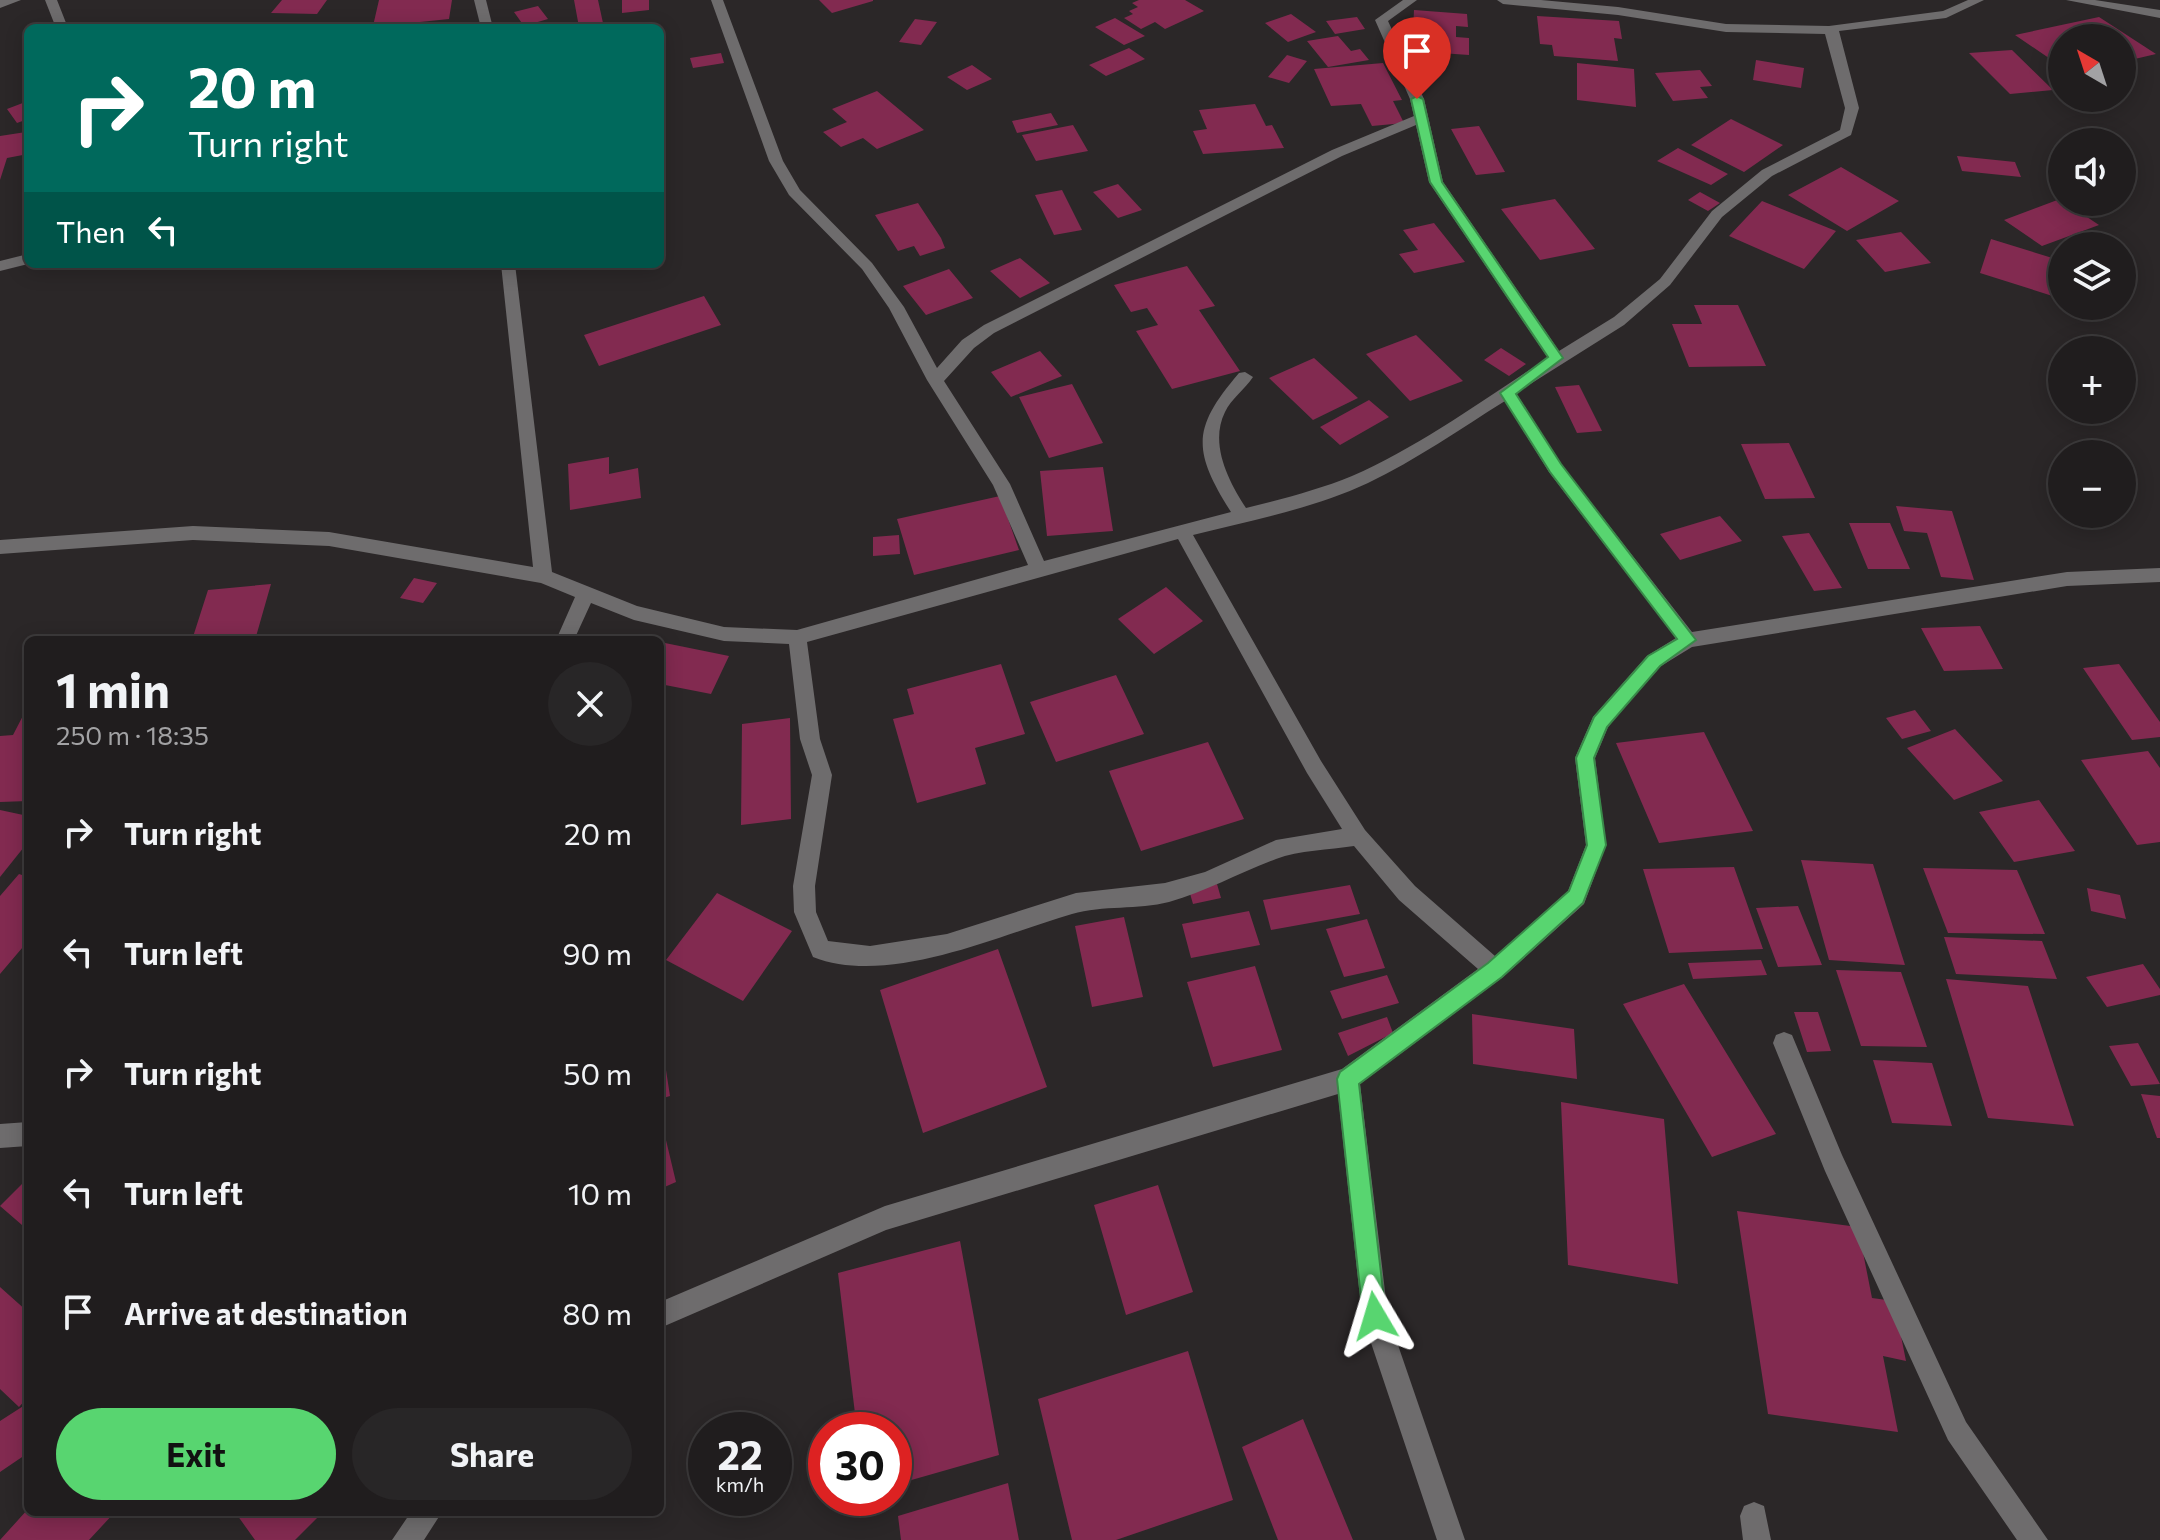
<!DOCTYPE html>
<meta charset="utf-8">
<style>
:root{--surface:#201d1e;--page:#282627;--text:#f1f3f6;--muted:#a2a2a4;--line:#3d3b3c;--accent:#58d570}
body{margin:0;font-family:Commissioner,sans-serif;background:var(--page);color:var(--text);height:100vh;display:flex;flex-direction:column;font-size:30px;white-space:nowrap}
*{box-sizing:border-box;margin:0}
p{font-size:26px;color:var(--muted)}
.icon{flex:none;width:44px;height:44px;fill:none;stroke:currentColor;stroke-width:2;stroke-linecap:round;stroke-linejoin:round}
.map{position:relative;flex:1;overflow:hidden}
.panel{position:absolute;left:24px;top:636px;width:640px;height:880px;display:flex;flex-direction:column;background:var(--surface);border-radius:12px;box-shadow:0 4px 20px #0003,0 0 0 2px var(--line)}
.panel>*{flex:none}
.hud{position:absolute;left:24px;top:24px;width:640px;height:244px;border-radius:12px;box-shadow:0 4px 20px #0003,0 0 0 2px var(--line);background:#00695c;color:#fff;overflow:hidden}
.needle{width:52px;rotate:321deg}
.controls{position:absolute;left:2048px;top:24px;display:grid;gap:16px}
.controls a{display:grid;place-items:center;width:88px;height:88px;border-radius:50%;background:var(--surface);box-shadow:0 4px 20px #0003,0 0 0 2px var(--line);font-size:40px}
.speed{position:absolute;left:688px;top:1412px;display:flex;gap:16px;font-size:40px;font-weight:700;text-align:center}
.speed>*{display:grid;place-content:center;width:104px;height:104px;border-radius:50%;background:var(--surface);box-shadow:0 4px 20px #0003,0 0 0 2px var(--line);line-height:1}
.speed small{font-size:20px;font-weight:400}
.speed .limit{border:12px solid #d22;background:#fff;color:#111}
.pin{position:absolute;display:grid;place-items:center;width:68px;height:68px;color:#fff;margin:-82px -34px;border-radius:50% 50% 50% 0;rotate:-45deg;box-shadow:0 0 8px #0007}
.pin .icon{rotate:45deg}
.me{position:absolute;width:88px;margin:-44px;rotate:353deg;stroke-linejoin:round;filter:drop-shadow(0 0 6px #0008)}
.turn{display:flex;align-items:center;gap:28px;height:168px;padding:0 32px;font-size:36px}
.turn .icon{width:104px;height:104px;stroke-width:2.5}
.turn b{display:block;font-size:56px;line-height:68px}
.then{display:flex;align-items:center;height:76px;padding:0 32px;background:#0003;gap:16px;font-size:30px}
.round{display:grid;place-items:center;flex:none;width:84px;height:84px;border-radius:42px;background:var(--page)}
.headline{display:flex;align-items:center;justify-content:space-between;height:136px;padding:0 32px}
h1{font-size:48px;font-weight:700;line-height:60px}
.action{display:flex;gap:16px;margin-top:auto;padding:16px 32px}
.action a{flex:1;height:92px;border-radius:48px;background:var(--accent);color:#111;font-size:32px;font-weight:700;line-height:92px;text-align:center}
.action a+a{background:var(--page);color:var(--text)}
ul{padding:0;list-style:none}
li{display:flex;align-items:center;gap:24px;height:120px;padding:0 32px}
li div{flex:1}
li b{display:block;font-size:30px}
li em{font-style:normal}
.map>svg:first-child{display:block}
</style>
<div class="map">
<svg width="2160" height="1540" viewBox="0 0 2160 1540">
<rect width="100%" height="100%" fill="#2b2728"/>
<path fill="#822a50" d="M282,0H327L317,14L271,13Z
M379,0H452L449,19L420,22L419,28H398L399,24L373,26Z
M574,0H598L603,23L579,27Z
M622,0H649V10L622,13Z
M819,0H873V1L832,13Z
M1139,0H1185L1204,11L1165,29L1155,22L1141,29L1124,18L1133,14L1129,11L1138,7L1132,3Z
M538,6L548,19L524,26L514,12Z
M1414,10L1467,14L1468,27L1456,26V37L1469,38V55L1412,51Z
M1291,14L1316,32L1288,42L1265,23Z
M1537,16L1619,21L1622,39L1614,38L1618,61L1554,56L1552,45L1540,44Z
M1357,17L1365,29L1335,34L1326,21Z
M2099,17L2156,54L2122,62V38H2062V67L2015,35Z
M1115,18L1145,36L1124,45L1095,27Z
M915,19L937,22L921,45L899,42Z
M1338,36L1351,51L1360,49L1369,60L1328,67L1307,41Z
M1129,48L1145,59L1106,76L1089,65Z
M2012,50L2053,90L2010,94L1969,53Z
M721,53L724,63L693,68L690,58Z
M1287,55L1307,61L1289,83L1268,77Z
M1756,60L1804,68L1801,88L1753,80Z
M1383,63L1402,100L1393,101L1404,123L1372,126L1361,104L1331,106L1314,69Z
M1577,63L1634,69L1636,107L1577,100Z
M972,65L992,79L967,90L947,77Z
M1700,70L1712,86L1700,87L1708,98L1673,101L1655,73Z
M877,91L924,130L877,149L863,138L841,147L823,132L847,122L832,109Z
M28,101V119L17,123L7,109Z
M1255,104L1266,126L1272,125L1284,148L1203,154L1193,131L1207,129L1199,110Z
M1051,113L1058,125L1017,133L1012,121Z
M1731,119L1783,145L1744,172L1691,145Z
M1073,125L1088,151L1036,161L1022,135Z
M1479,126L1505,172L1476,175L1451,129Z
M26,132L23,141H28V154L7,158L0,180V136Z
M1678,148L1728,174L1711,185L1657,161Z
M1957,156L2015,162L2021,177L1962,171Z
M1841,167L1899,201L1847,231L1788,195Z
M1118,184L1142,210L1118,218L1093,192Z
M1062,190L1082,230L1054,235L1035,195Z
M1700,192L1720,203L1708,211L1688,200Z
M1555,199L1595,249L1540,260L1501,209Z
M2060,199L2099,225L2042,246L2004,220Z
M1762,201L1836,231L1804,269L1729,236Z
M918,203L941,238L945,248L920,256L914,246L898,251L875,215Z
M1434,223L1465,262L1414,273L1399,254L1418,250L1403,230Z
M1901,232L1931,263L1885,272L1856,240Z
M1991,239L2062,261V299L1980,273Z
M1020,258L1050,283L1020,298L990,271Z
M1187,266L1215,306L1199,310L1240,371L1172,389L1136,331L1158,325L1147,308L1131,312L1114,285Z
M949,269L973,298L926,315L903,286Z
M704,296L721,325L599,366L584,335Z
M1694,305H1738L1766,366L1689,367L1672,324H1702Z
M1416,335L1463,381L1410,401L1366,354Z
M1501,348L1526,364L1509,376L1484,360Z
M1040,351L1062,376L1011,397L991,372Z
M1314,358L1358,398L1313,420L1269,378Z
M1072,384L1103,443L1049,458L1019,397Z
M1579,385L1602,431L1577,433L1555,387Z
M1369,400L1389,417L1340,445L1320,427Z
M1789,443L1815,498L1765,499L1741,444Z
M609,457V474L638,468L641,498L570,510L568,464Z
M1103,467L1113,531L1047,536L1040,471Z
M1000,496L1019,550L914,575L897,519Z
M1896,506L1952,511L1974,580L1941,577L1927,533L1904,531Z
M1720,516L1742,541L1680,560L1660,534Z
M1849,523H1890L1910,569H1868Z
M1809,533L1842,588L1814,591L1782,536Z
M899,535L900,554L873,556V537Z
M414,578L437,583L423,603L400,598Z
M271,584L255,640H192L208,590Z
M1166,587L1203,621L1154,654L1118,619Z
M1980,626L2003,669L1944,671L1921,628Z
M365,634L363,640H326L327,636Z
M660,642L729,656L711,694L660,684Z
M1001,664L1025,734L975,748L986,784L917,803L893,719L914,714L907,689Z
M2119,664L2160,722V737L2132,740L2083,668Z
M1116,675L1144,734L1056,762L1030,702Z
M28,706V801L0,802V736L13,735Z
M1915,710L1931,731L1902,739L1886,718Z
M790,718L791,819L741,825L742,724Z
M1955,729L2003,781L1954,800L1907,748Z
M1704,732L1753,831L1659,843L1616,743Z
M1208,742L1244,819L1141,851L1109,771Z
M2148,751L2160,768V842L2137,845L2081,760Z
M2039,800L2075,851L2014,862L1979,812Z
M0,810L28,816V842L0,877Z
M1801,860L1873,864L1905,965L1829,960Z
M1734,867L1763,949L1669,953L1643,869Z
M1923,868L2017,870L2045,934L1948,933Z
M19,874L28,877V941L0,974V896Z
M1217,884L1221,898L1193,904L1189,890Z
M1350,885L1360,914L1271,930L1263,900Z
M2087,888L2120,895L2126,919L2091,911Z
M717,893L792,931L743,1001L666,960Z
M1798,906L1822,965L1778,967L1756,908Z
M1249,911L1260,945L1191,958L1182,924Z
M1124,917L1143,997L1092,1007L1075,926Z
M1367,919L1385,968L1344,977L1326,929Z
M1944,937L2042,941L2057,979L1956,974Z
M998,949L1047,1087L923,1133L880,990Z
M1761,960L1767,975L1693,979L1688,963Z
M2143,964L2160,989V995L2107,1007L2086,977Z
M1255,966L1282,1050L1213,1067L1187,982Z
M1836,970L1901,972L1927,1047L1861,1046Z
M1387,975L1399,1003L1342,1019L1330,991Z
M1946,979L2028,986L2074,1126L1988,1118Z
M1684,984L1776,1134L1712,1157L1623,1004Z
M1794,1012H1818L1831,1051L1807,1052Z
M1472,1014L1574,1029L1577,1079L1473,1064Z
M1387,1017L1393,1033L1348,1056L1338,1033Z
M660,1031L670,1096L660,1099Z
M2138,1043L2160,1084L2131,1086L2109,1046Z
M1873,1060L1932,1063L1952,1126L1892,1123Z
M2141,1094L2160,1096V1138H2157Z
M1561,1102L1664,1119L1678,1284L1568,1265Z
M660,1115L676,1182L660,1189Z
M28,1178V1219L22,1225L0,1206Z
M1158,1185L1193,1292L1126,1315L1094,1205Z
M1737,1211L1858,1227L1872,1298L1894,1301L1906,1361L1883,1356L1898,1432L1768,1414Z
M960,1241L999,1455L894,1485V1430H857L838,1273Z
M0,1287L28,1312V1397L19,1407L0,1389Z
M1188,1351L1233,1500L1116,1540H1072L1038,1399Z
M28,1403V1453L0,1472V1421Z
M1303,1419L1353,1540H1278L1242,1447Z
M1008,1483L1019,1540H901L898,1516Z
M28,1509V1512H115L89,1540H0Z
M235,1512H323L295,1540H255Z"/>
<g fill="none" stroke-linecap="round" stroke-linejoin="round">
<path fill="#6e6c6d" fill-rule="evenodd" d="M0,0H21L0,8Z
M45,0H57L68,28H56Z
M474,0H486L493,28H481Z
M711,0H723L783,161L800,190L872,263L904,307L937,368L962,340L984,325L1332,150L1414,116L1410,99L1375,20L1403,0H1417L1388,21L1424,99L1443,182L1559,351L1614,317L1660,279L1712,211L1762,170L1840,130L1845,108L1825,34L1726,32L1618,15L1503,4L1497,0H1541L1618,7L1726,24L1829,26L1943,11L1968,0H1984L1946,18L1839,31L1859,108L1851,135L1772,176L1722,217L1670,285L1624,325L1516,393L1561,464L1692,632L2067,572L2160,568V582L2067,586L1692,647L1661,666L1625,705L1608,727L1595,758L1606,845L1584,904L1503,977L1360,1084L1388,1316L1465,1540H1437L1362,1316L1338,1094L886,1230L660,1328V1302L885,1206L1342,1069L1478,969L1399,900L1354,846C1329,850 1299,850 1276,859C1239,873 1207,891 1169,902C1138,910 1103,905 1072,914C999,935 889,987 813,957L794,912L793,886L812,775L800,739L789,644L724,641L634,620L591,603L574,640H556L575,597L541,583L329,546L193,540L0,554V540L193,526L329,532L533,567L501,264H515L552,572L637,606L724,627L797,630L1028,565L993,485L927,380L889,308L862,269L789,195L769,161ZM1416,125L1429,182L1548,358C1485,398 1421,446 1352,476C1318,490 1282,499 1246,508C1229,482 1209,444 1225,412C1231,399 1245,389 1253,377L1245,372L1239,373C1192,428 1192,450 1231,512L1044,561L1010,484L944,381L974,348L994,333L1342,156ZM1505,401L1549,472L1676,638L1647,656L1593,717L1575,758L1586,845L1568,891L1495,956L1415,886L1365,830L1321,761L1193,535C1251,520 1313,509 1368,483C1416,460 1460,429 1505,401ZM1178,539L1307,773L1342,829L1276,840L1205,872L1165,883L1076,893L947,934L870,946L828,941L816,912L815,886L832,775L820,739L807,642Z
M2066,0H2095L2160,10V18Z
M28,254V264L0,271V261Z
M1784,1032L1792,1035L1842,1155L1966,1422L2048,1540H2017L1948,1440L1825,1171L1773,1043L1776,1035Z
M28,1122V1146L0,1148V1124Z
M1754,1502L1764,1506L1771,1540H1743L1740,1516L1744,1506Z
M411,1512H442L424,1540H392Z"/>
</g>
<path fill="#58d570" stroke="#398a49" stroke-width="2" d="M1417,96L1423,99L1442,182L1563,358L1516,394L1561,464L1696,640L1660,666L1607,727L1594,758L1606,845L1583,903L1502,977L1359,1084L1386,1316L1383,1324L1375,1327L1367,1324L1363,1316L1337,1079L1340,1072L1488,963L1569,891L1587,845L1576,758L1594,717L1648,656L1677,639L1550,472L1500,393L1548,357L1430,182L1411,99Z"/>
</svg>
<div class="controls">
<a><svg class="needle" viewBox="-14 -14 28 28"><path d="M0-13l5 13h-10z" fill="#e53935"/><path d="M0 13l5-13h-10z" fill="#a2a2a4"/></svg></a>
<a><svg class="icon" aria-label="sound" viewBox="0 0 24 24"><path d="M4 9h4l5-4v14l-5-4H4zM17 9q2 3 0 6"/></svg></a>
<a><svg class="icon" aria-label="layers" viewBox="0 0 24 24"><path d="M12 4l9 5-9 5-9-5zM3 14l9 5 9-5"/></svg></a>
<a>+</a>
<a>−</a>
</div>
<div class="speed"><div>22<small>km/h</small></div><div class="limit">30</div></div>
<div class="pin" style="left:1417px;top:99px;background:#d93025"><svg class="icon" aria-label="arrive" viewBox="0 0 24 24"><path d="M6 21V4h12l-3 4 3 4H6"/></svg></div>
<svg class="me" style="left:1375px;top:1316px" viewBox="-20 -20 40 40"><path d="M0-17L14 15 0 8-14 15z" fill="#58d570" stroke="#fff" stroke-width="4"/></svg>
<div class="hud">
<div class="turn"><svg class="icon" aria-label="right" viewBox="0 0 24 24"><path d="M7 20v-9h11M14 6l5 5-5 5"/></svg><div><b>20 m</b>Turn right</div></div>
<div class="then">Then<svg class="icon" aria-label="left" viewBox="0 0 24 24"><path d="M17 20v-9H6M10 6l-5 5 5 5"/></svg></div>
</div>
<section class="panel">
<div class="headline"><div><h1>1 min</h1><p>250 m · 18:35</p></div><a class="round"><svg class="icon" aria-label="close" viewBox="0 0 24 24"><path d="M6 6l12 12M18 6L6 18"/></svg></a></div>
<ul>
<li><svg class="icon" aria-label="right" viewBox="0 0 24 24"><path d="M7 20v-9h11M14 6l5 5-5 5"/></svg><div><b>Turn right</b></div><em>20 m</em></li>
<li><svg class="icon" aria-label="left" viewBox="0 0 24 24"><path d="M17 20v-9H6M10 6l-5 5 5 5"/></svg><div><b>Turn left</b></div><em>90 m</em></li>
<li><svg class="icon" aria-label="right" viewBox="0 0 24 24"><path d="M7 20v-9h11M14 6l5 5-5 5"/></svg><div><b>Turn right</b></div><em>50 m</em></li>
<li><svg class="icon" aria-label="left" viewBox="0 0 24 24"><path d="M17 20v-9H6M10 6l-5 5 5 5"/></svg><div><b>Turn left</b></div><em>10 m</em></li>
<li><svg class="icon" aria-label="arrive" viewBox="0 0 24 24"><path d="M6 21V4h12l-3 4 3 4H6"/></svg><div><b>Arrive at destination</b></div><em>80 m</em></li>
</ul>
<div class="action"><a>Exit</a><a>Share</a></div>
</section>
</div>
